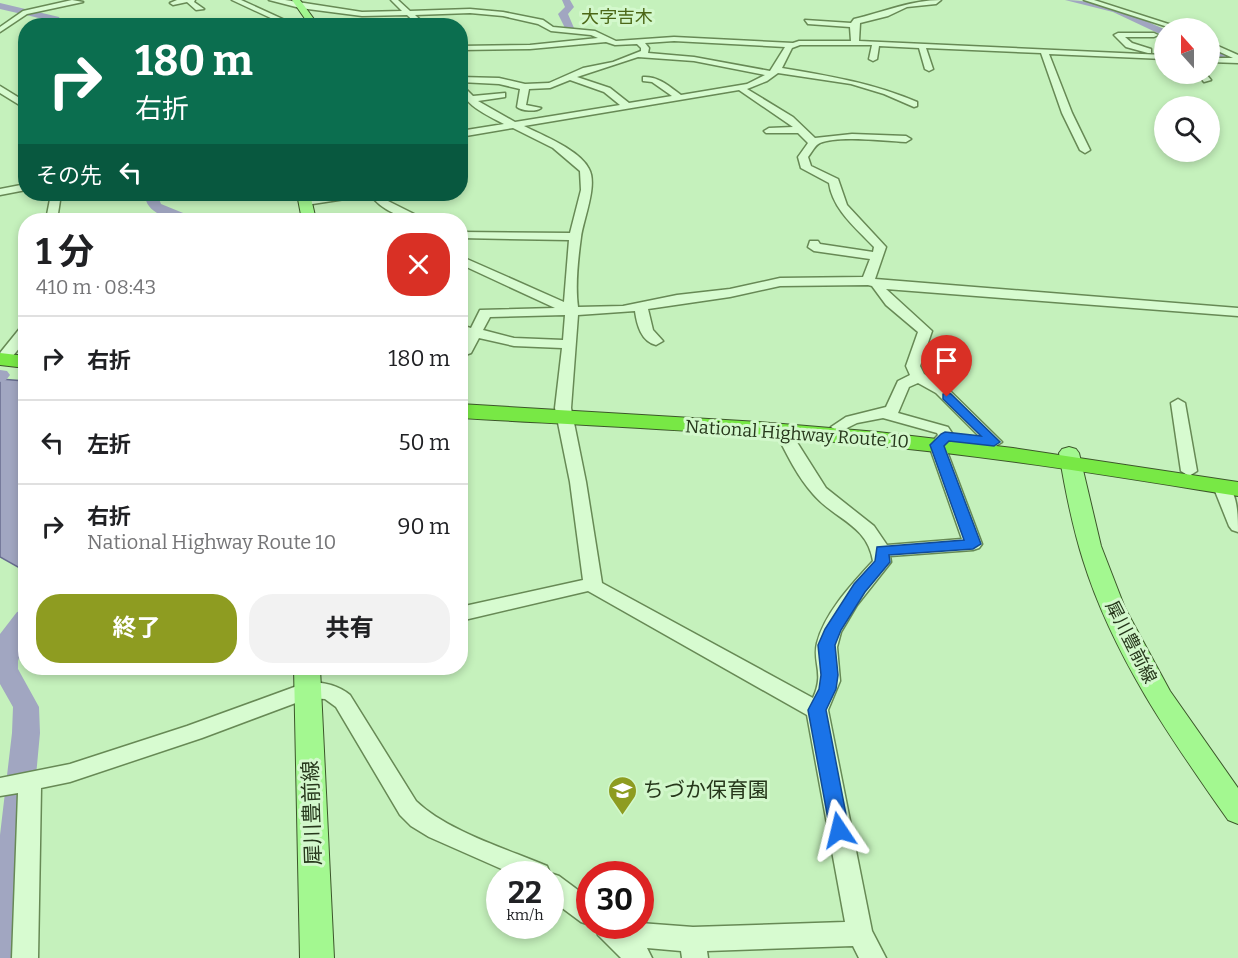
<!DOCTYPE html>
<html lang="ja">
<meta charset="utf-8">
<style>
:root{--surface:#fff;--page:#f2f2f2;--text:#202124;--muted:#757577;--line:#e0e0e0;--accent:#8e9c21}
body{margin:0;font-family:Bitter,"Noto Sans JP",serif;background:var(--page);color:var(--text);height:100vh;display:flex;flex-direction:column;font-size:22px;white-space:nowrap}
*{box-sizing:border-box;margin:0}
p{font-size:20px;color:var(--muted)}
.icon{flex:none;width:33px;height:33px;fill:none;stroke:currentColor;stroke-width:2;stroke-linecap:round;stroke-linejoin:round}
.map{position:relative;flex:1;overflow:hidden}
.drawer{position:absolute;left:18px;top:213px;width:450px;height:462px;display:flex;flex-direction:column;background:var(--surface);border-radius:24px;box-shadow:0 3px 9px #0003}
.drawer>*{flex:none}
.banner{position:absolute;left:18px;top:18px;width:450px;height:183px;border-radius:24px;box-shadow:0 3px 9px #0003;background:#0b6e4f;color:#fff;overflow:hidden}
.needle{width:39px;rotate:339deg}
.buttons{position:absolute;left:1154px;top:18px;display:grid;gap:12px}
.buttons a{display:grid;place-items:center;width:66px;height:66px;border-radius:50%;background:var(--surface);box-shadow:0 3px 9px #0003;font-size:30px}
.speed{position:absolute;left:486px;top:861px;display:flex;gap:12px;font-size:30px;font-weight:700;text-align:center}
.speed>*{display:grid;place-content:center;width:78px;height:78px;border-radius:50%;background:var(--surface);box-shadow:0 3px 9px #0003;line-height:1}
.speed small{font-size:15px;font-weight:400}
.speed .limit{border:9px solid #d22;background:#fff;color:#111}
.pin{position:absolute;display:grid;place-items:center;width:51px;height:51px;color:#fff;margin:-62px -26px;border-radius:50% 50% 50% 0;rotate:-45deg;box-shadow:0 0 6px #0007}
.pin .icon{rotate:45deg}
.me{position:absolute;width:66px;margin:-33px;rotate:350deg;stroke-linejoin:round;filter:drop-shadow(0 0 4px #0008)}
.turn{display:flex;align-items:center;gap:21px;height:126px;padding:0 18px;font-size:27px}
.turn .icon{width:78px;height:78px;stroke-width:2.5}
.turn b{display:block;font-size:42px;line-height:51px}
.then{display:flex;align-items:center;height:57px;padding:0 18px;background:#0003;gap:12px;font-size:22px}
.round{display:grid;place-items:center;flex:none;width:63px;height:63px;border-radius:24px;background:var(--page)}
.summary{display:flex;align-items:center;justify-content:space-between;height:102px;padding:0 18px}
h1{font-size:36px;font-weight:700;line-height:45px}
.primary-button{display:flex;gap:12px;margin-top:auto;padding:12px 18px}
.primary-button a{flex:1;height:69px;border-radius:24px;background:var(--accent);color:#fff;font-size:24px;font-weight:700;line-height:69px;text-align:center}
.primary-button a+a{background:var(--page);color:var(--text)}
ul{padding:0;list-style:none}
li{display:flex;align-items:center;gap:18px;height:84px;padding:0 18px;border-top:2px solid var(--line)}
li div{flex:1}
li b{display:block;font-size:22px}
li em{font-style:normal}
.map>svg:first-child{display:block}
</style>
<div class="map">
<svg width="1238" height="958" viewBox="0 0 1238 958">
<rect width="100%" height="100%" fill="#c5f1bc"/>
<path fill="#a1a6c1" stroke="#686c8f" stroke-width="1.5" d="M0,379L25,381V571L0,557Z"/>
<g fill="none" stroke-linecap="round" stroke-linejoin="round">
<path fill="#a1a6c1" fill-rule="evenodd" d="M562,0H570L574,7L568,14L574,28L572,30H566L558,14L565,7Z
M1065,0C1102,0 1131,14 1164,29V36L1113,12Z
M0,3L59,17L61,21L82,26L55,25L52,21L0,9Z
M1209,48L1238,58V64L1209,54Z
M145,194H157L161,204L193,217L195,220C177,222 145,216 145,194Z
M0,370L7,371L10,375L6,380L0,382Z
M26,609V636L18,661V669L39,707L40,733L19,958H0V835L12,733L13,707L0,684V634L17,612Z"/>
<defs>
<path id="minor" d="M72,0L83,2L27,14L0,32V27L23,11Z
M177,0H195L194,2L204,9L196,10L187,2L173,5L170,3Z
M232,0H241L298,26H288Z
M269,0H285L362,12L402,11L391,0H398L410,11L470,9L503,12L543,20L553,27L595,31L616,41L674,37L793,43L799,41H851L850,27L808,24L805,20L851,23L854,19C884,12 911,0 941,0L936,4L907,7L888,16L860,23L859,41L1164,55V59L1049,54L1072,113L1090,150L1085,153L1080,150L1062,113L1041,53L926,48L933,69L929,71L925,69L919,48L879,46L877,59L873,61L869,59L872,45H800L792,48L782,68C829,76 873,83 917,102V106L914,107L884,94L851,84L778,73L767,81L747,89L793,117L815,138L852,134L906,136L911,139L906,142C886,141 837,135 820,143C815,145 812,152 808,157L811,166L838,179L847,205L886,247L875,279L1238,308V316L886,289L932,331L920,366L924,374L946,387L1002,442L994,447L988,445L936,393L918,383L909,387L898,413L948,427L954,436L945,446L982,544L979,548L973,550L890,556L891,562L857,605L841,632L837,647L840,681L828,710L872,931L886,958H859L853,946L707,951L708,958H682L681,951L647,948L652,958H621L598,935L595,926H640V923L693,927L845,922L807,715L588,591L460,621V607L583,580L570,482L555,408L562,348L514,346L479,338L471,353L460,357V347L467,335L460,333V325L471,328L480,310L555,308L460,264V256L564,302L569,240L460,238V232L570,233L581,190L580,171L553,148L513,128L460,137V131L504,124C487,115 460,104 460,83L473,96L505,93V97L478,101L515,122L620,105L604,92L570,80L550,88L529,89L526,105L541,108C536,112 522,111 517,107L520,89L499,84L460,82V77L499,78L525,84L549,83L583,68L613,62L641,51V48L637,44L615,45L606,42L530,49L460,50V46L530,45L598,38L591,35L551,31L538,24L503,16L470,13L415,15L427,26H419L407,15L362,16L300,8ZM674,41L785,47L770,71L694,57L648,53L649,48L645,43ZM638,57L694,61L765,75L747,84L681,95C669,86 658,76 643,77V81L652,82L672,96L629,103L610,88L577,77ZM739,90L793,127L769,128L764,131L766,133H798L808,143L798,157L801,168L829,183C833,210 856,228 874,247L873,252L820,244L818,241H810L808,247L814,251L870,259L863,277L780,278L730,289L677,295L623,306L578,307C575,285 578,259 581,237C583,220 598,185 589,169C580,150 542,135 524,126ZM868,285L872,286L886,305L918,332L906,366L910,375L898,381L886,407L846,417L831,427L839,432L857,423L883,418L937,433L938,435L929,445L962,539L887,545L874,526L826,488L788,428H778L775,431C786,453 797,476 813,494C835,520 867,524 873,561C852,584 825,612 817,643C812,663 825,672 813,698L602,583L586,482L571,408L578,315L635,311C637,325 641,341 656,345L663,341L653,330L648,309L730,297L780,286ZM565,315L563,340L514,338L483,330L490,317Z
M1084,0H1094L1181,28H1171Z
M1118,33H1154L1158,35L1154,37H1125L1132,43L1151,49V53H1148L1126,47L1114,35Z
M1209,42L1238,55V63L1209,62V58H1233L1209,47Z
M1198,74H1206L1211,80L1204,82Z
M0,86L26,102V109L0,93Z
M26,184V190L0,195V189Z
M51,194H61L57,220H46Z
M345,194H381L384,199L426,220C408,222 380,210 371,195L306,205L301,202L306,199Z
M26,326V340L7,363L0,364V353L21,327Z
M1178,399L1185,403L1197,471L1189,476L1181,471L1171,403Z
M1221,481C1238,486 1238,516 1238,532L1232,530L1229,526L1213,486Z
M308,682C323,682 338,685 350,695L416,801C447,831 507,849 547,866L550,873L559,876L590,899V925L581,922L550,899V874H513L429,837L411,826L400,815L336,707L325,699L309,698L202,738L70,782L41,788L38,958H12L18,793L0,796V778L70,764L187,726Z"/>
<path id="major" d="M292,0H300L319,26H310Z
M297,194H310L316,220H302Z
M1069,447L1076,449L1079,453L1101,546L1125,608L1170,691L1238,788V824L1228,820C1171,739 1113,656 1083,560C1072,525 1065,489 1059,453L1062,449Z
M294,668H320L334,958H300Z"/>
<path id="highway" d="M0,353L26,356V368L0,365Z
M460,404L759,422L878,432L1013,448L1238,482V496C1118,477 999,457 878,446C739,432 600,426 460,418Z"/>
</defs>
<use href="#minor" stroke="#678955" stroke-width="3"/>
<use href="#major" stroke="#3c562a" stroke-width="2"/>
<use href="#highway" stroke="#3c562a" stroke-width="2"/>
<use href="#minor" fill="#d7fbd0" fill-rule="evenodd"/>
<use href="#major" fill="#a3f890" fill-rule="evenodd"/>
<use href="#highway" fill="#78e845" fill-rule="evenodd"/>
</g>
<path fill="#1a73e8" stroke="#114b97" stroke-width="1.5" d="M947,393L951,394L1000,442L994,446L949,441L944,446L981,544L973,549L889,555L890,562L865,592L841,630L835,645L838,675L836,689L826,710L849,830L846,836L839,839L832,836L830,830L808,710L819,689L821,675L818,645L825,629L854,584L875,561L877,547L964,540L930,445L941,434L945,432L981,436L943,399V394Z"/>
<defs>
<symbol id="school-pin" viewBox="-11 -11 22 30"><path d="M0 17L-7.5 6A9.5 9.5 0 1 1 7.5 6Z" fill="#8e9c21" stroke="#d3f8cc"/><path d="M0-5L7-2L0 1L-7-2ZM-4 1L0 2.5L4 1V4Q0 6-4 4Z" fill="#fff"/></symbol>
</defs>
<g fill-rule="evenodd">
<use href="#school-pin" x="606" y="774" width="33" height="45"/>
</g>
<g text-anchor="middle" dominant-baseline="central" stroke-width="6" stroke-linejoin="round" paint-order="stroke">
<g font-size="18" fill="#4c6717" stroke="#d3f8cc">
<text x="617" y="17">大字吉木</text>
</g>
<g font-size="18" fill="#26371b" stroke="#d3f8cc">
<text transform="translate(797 434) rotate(4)">National Highway Route 10</text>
<text transform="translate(1131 642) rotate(63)">犀川豊前線</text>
</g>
<g font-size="21" fill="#26371b" stroke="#d3f8cc" text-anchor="start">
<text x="643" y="790">ちづか保育園</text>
</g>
<g font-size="21" fill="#26371b" stroke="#d3f8cc">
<text transform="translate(312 813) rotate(-92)">犀川豊前線</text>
</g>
</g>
</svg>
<div class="buttons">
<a><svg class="needle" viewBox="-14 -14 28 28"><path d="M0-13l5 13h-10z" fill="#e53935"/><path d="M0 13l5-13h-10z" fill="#757577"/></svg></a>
<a><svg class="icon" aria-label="search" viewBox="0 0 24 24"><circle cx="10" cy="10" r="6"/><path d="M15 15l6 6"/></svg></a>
</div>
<div class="speed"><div>22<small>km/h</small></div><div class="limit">30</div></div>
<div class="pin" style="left:947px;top:397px;background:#d93025"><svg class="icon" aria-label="arrive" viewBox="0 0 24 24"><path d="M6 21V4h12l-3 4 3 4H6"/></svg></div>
<svg class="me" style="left:839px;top:830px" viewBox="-20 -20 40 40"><path d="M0-17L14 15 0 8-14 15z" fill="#1a73e8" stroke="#fff" stroke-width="4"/></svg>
<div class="banner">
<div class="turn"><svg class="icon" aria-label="right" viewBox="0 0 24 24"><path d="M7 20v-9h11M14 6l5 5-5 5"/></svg><div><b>180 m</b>右折</div></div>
<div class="then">その先<svg class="icon" aria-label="left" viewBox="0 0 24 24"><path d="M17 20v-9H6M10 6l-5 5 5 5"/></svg></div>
</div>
<section class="drawer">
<div class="summary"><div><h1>1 分</h1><p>410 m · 08:43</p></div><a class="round" style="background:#d93025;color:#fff"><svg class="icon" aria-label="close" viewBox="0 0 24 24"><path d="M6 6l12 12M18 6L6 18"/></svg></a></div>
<ul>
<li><svg class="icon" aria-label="right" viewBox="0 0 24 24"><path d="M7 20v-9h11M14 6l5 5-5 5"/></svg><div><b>右折</b></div><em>180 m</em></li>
<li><svg class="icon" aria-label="left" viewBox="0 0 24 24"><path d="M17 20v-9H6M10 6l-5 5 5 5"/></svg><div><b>左折</b></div><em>50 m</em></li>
<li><svg class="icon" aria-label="right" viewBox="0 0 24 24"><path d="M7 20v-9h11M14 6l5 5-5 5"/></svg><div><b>右折</b><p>National Highway Route 10</p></div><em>90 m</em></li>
</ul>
<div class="primary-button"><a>終了</a><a>共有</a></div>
</section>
</div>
